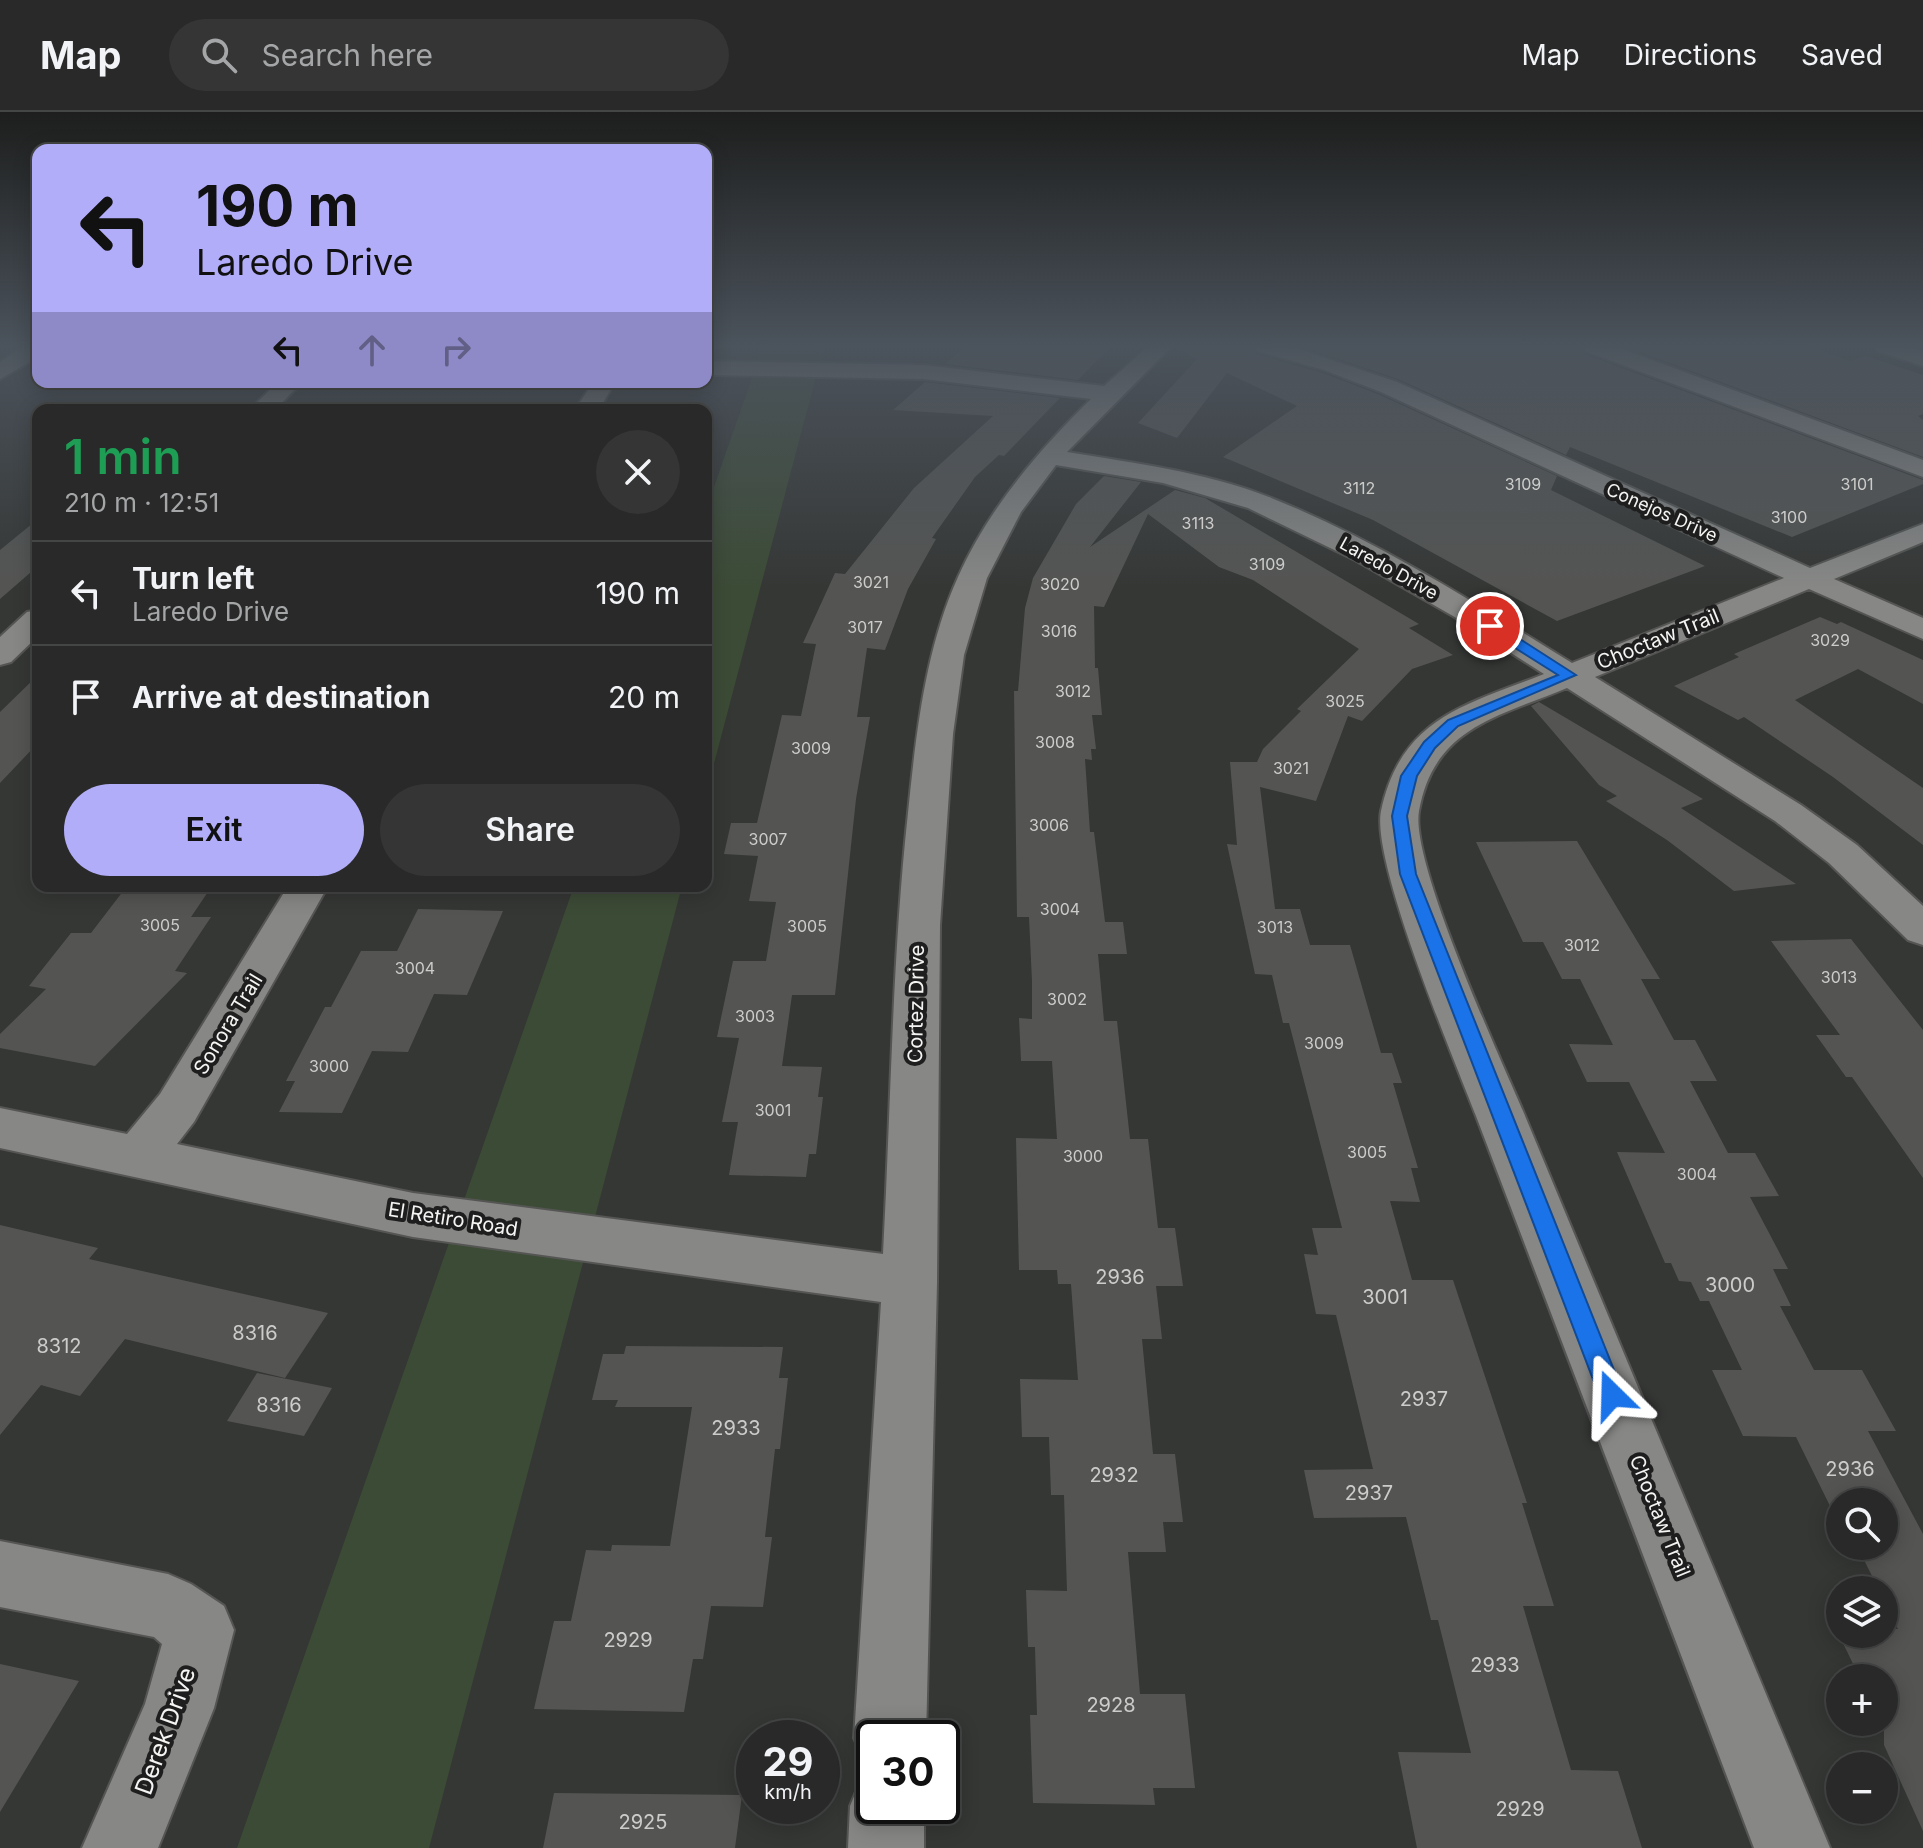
<!DOCTYPE html>
<meta charset="utf-8">
<style>
:root{--surface:#282928;--page:#343534;--text:#f1f3f6;--muted:#a5a6a8;--line:#444545;--accent:#b2adf9}
body{margin:0;font-family:Inter,sans-serif;background:var(--page);color:var(--text);height:100vh;display:flex;flex-direction:column;font-size:30px;white-space:nowrap}
*{box-sizing:border-box;margin:0}
p{font-size:26px;color:var(--muted)}
.icon{flex:none;width:44px;height:44px;fill:none;stroke:currentColor;stroke-width:2;stroke-linecap:round;stroke-linejoin:round}
.map{position:relative;flex:1;overflow:hidden}
.sheet{position:absolute;left:32px;top:292px;width:680px;height:488px;display:flex;flex-direction:column;background:var(--surface);border-radius:16px;box-shadow:0 4px 20px #0003,0 0 0 2px var(--line)}
.sheet>*{flex:none}
.banner{position:absolute;left:32px;top:32px;width:680px;height:244px;border-radius:16px;box-shadow:0 4px 20px #0003,0 0 0 2px var(--line);background:#b2adf9;color:#111;overflow:hidden}
.controls{position:absolute;left:1826px;top:1376px;display:grid;gap:16px}
.controls a{display:grid;place-items:center;width:72px;height:72px;border-radius:50%;background:var(--surface);box-shadow:0 4px 20px #0003,0 0 0 2px var(--line);font-size:40px}
.speed{position:absolute;left:736px;top:1608px;display:flex;gap:16px;font-size:40px;font-weight:700;text-align:center}
.speed>*{display:grid;place-content:center;width:104px;height:104px;border-radius:50%;background:var(--surface);box-shadow:0 4px 20px #0003,0 0 0 2px var(--line);line-height:1}
.speed small{font-size:20px;font-weight:400}
.speed .limit{border:4px solid #111;border-radius:12px;background:#fff;color:#111}
.pin{position:absolute;display:grid;place-items:center;width:68px;height:68px;color:#fff;margin:-34px;border:4px solid #fff;border-radius:50%;box-shadow:0 2px 8px #0007}
.me{position:absolute;width:88px;margin:-44px;rotate:338deg;stroke-linejoin:round;filter:drop-shadow(0 0 6px #0008)}
.turn{display:flex;align-items:center;gap:28px;height:168px;padding:0 32px;font-size:36px}
.turn .icon{width:104px;height:104px;stroke-width:2.5}
.turn b{display:block;font-size:56px;line-height:68px}
.lanes{display:flex;align-items:center;height:76px;padding:0 32px;background:#0003;justify-content:center;gap:40px;direction:ltr}
.lanes .off{opacity:.35}
.round{display:grid;place-items:center;flex:none;width:84px;height:84px;border-radius:42px;background:var(--page)}
.overview{display:flex;align-items:center;justify-content:space-between;height:136px;padding:0 32px}
h1{font-size:48px;font-weight:600;line-height:60px;color:#1e9e55}
.primary-button{display:flex;gap:16px;margin-top:auto;padding:16px 32px}
.primary-button a{flex:1;height:92px;border-radius:48px;background:var(--accent);color:#111;font-size:32px;font-weight:600;line-height:92px;text-align:center}
.primary-button a+a{background:var(--page);color:var(--text)}
ul{padding:0;list-style:none}
li{display:flex;align-items:center;gap:24px;height:104px;padding:0 32px;border-top:2px solid var(--line)}
li div{flex:1}
li b{display:block;font-size:30px}
li em{font-style:normal}
header{display:flex;align-items:center;gap:48px;box-sizing:border-box;height:112px;padding:0 40px;background:var(--surface);border-bottom:2px solid var(--line)}
header strong{font-size:38px}
nav{display:flex;gap:44px;margin-inline-start:auto;font-size:28px}
.search{width:560px;height:72px;background:var(--page);display:flex;align-items:center;gap:20px;box-sizing:border-box;padding:0 28px;border-radius:44px;color:var(--muted);font-size:30px}
.map>svg:first-child{display:block}
</style>
<header>
<strong>Map</strong>
<div class="search"><svg class="icon" aria-label="search" viewBox="0 0 24 24"><circle cx="10" cy="10" r="6"/><path d="M15 15l6 6"/></svg>Search here</div>
<nav><a>Map</a><a>Directions</a><a>Saved</a></nav>
</header>
<div class="map">
<svg width="1923" height="1736" viewBox="0 0 1923 1736">
<rect width="100%" height="100%" fill="#353735"/>
<path fill="#3c4b36" d="M763,234H824L706,682V398Z
M574,774H682L429,1736H237Z"/>
<path fill="#545553" d="M966,234H1111L1078,268L945,252Z
M1175,234H1252L1256,242L1323,261L1380,283L1557,364L1551,378L1705,454L1557,509L1373,408L1223,345L1297,294L1227,261L1177,326L1138,311L1197,247Z
M1300,234H1580L1584,242L1923,368V372L1792,425L1570,335L1566,343L1398,267Z
M1624,234H1806L1850,249L1866,244L1923,263V302L1918,304L1923,308V345Z
M925,270L1060,286L1004,344L999,343L975,365L932,426L936,427L908,477L885,538L867,536L857,605H870L856,687L835,883H792L782,954L822,955L818,985H823L816,1042H809L806,1065L729,1063L738,1010H722L739,926L717,925L733,849H766L776,790L749,789L758,744L724,742L731,711H757L782,603L801,604L816,532L803,531L835,461L845,462L914,376L993,304L893,298Z
M1104,364L1141,370L1090,435L1175,378L1205,386L1419,512L1409,516L1453,543L1412,557L1362,609L1348,604L1316,689L1260,675L1275,797H1300L1310,833H1350L1381,941H1392L1402,971H1393L1418,1056H1411L1420,1090L1390,1089L1412,1168H1453L1527,1391H1522L1554,1494H1523L1571,1658L1618,1659L1642,1736H1417L1398,1640L1471,1641L1438,1508H1431L1406,1405L1314,1406L1304,1358L1373,1357L1336,1203L1316,1202L1304,1142L1318,1143L1312,1116H1342L1289,911H1283L1272,863L1255,862L1227,732L1237,733L1230,650H1257L1263,637L1301,599L1297,597L1359,537L1253,468L1219,455L1148,402L1104,495L1094,494L1095,556H1098L1102,603H1092L1096,637H1091L1092,648L1085,647L1090,720H1094L1105,810H1123L1127,842H1098L1104,909H1117L1130,1027H1148L1158,1116H1175L1183,1174H1156L1162,1227H1142L1153,1342H1175L1183,1410H1163L1166,1440H1128L1140,1582H1185L1195,1676H1153L1155,1693L1033,1691L1030,1603H1037L1035,1535H1028L1026,1478L1067,1479L1064,1383H1051L1049,1325H1022L1020,1267L1078,1268L1071,1172H1058L1057,1158H1019L1016,1026L1057,1027L1052,949H1021L1019,906L1032,907V869L1029,805H1017L1014,579H1018L1025,496L1033,466L1076,392Z
M38,407V454L0,487V438Z
M1820,505L1837,512L1841,510L1923,548V592L1858,557L1795,588L1923,676V733L1833,665L1744,605L1738,608L1674,574L1739,545L1734,542Z
M38,563V631L0,671V600Z
M1539,590L1703,687L1681,696L1796,772L1734,779L1667,728L1606,689L1617,684L1599,673L1531,594Z
M1577,729L1660,867H1641L1674,928H1695L1717,969H1690L1728,1041H1755L1779,1084L1750,1085L1788,1157H1773L1791,1194H1780L1814,1258H1862L1896,1319H1868L1923,1422V1719L1884,1633V1566H1860L1836,1517H1840V1522H1884V1517H1898L1884,1489V1478H1879L1857,1434H1884V1390H1840V1400L1837,1394H1830L1796,1325L1743,1324L1712,1258H1742L1709,1189H1700L1691,1170L1679,1169L1671,1151H1665L1617,1040L1665,1041L1629,970H1587L1569,932L1613,933L1580,867H1562L1543,830H1523L1476,730Z
M127,774H212L191,805H211L175,859L187,861L95,954L0,936V922L46,877L29,874L71,821H91Z
M418,797L503,799L467,883L434,882L408,940L372,939L342,1001L279,1000L295,969H286L325,895H331L361,839H397Z
M1851,827L1923,918V1066L1852,965H1846L1816,923H1840L1771,829Z
M0,1113L98,1136L89,1147L328,1201L285,1266L125,1227L80,1284L41,1273L0,1323Z
M626,1234L783,1235L779,1266H788L780,1337H775L765,1425H772L763,1495L711,1494L703,1547H693L684,1600L534,1597L554,1509H571L586,1438L611,1439L612,1433L670,1434L692,1295H615L618,1288H592L603,1242H624Z
M257,1261L332,1276L304,1324L227,1309Z
M0,1552L79,1569L0,1700Z
M554,1681L742,1683L735,1736H543Z"/>
<g fill="none" stroke-linecap="round" stroke-linejoin="round">
<defs>
<path id="minor" d="M24,234H38V245L0,267V250Z
M1149,234H1172L1067,340C1134,351 1205,360 1269,385C1375,427 1475,491 1572,551L1784,466L1381,280L1324,258L1257,239L1255,234H1290L1397,270L1810,456L1923,412V430L1834,467L1923,506V527L1809,477L1595,565L1801,693L1857,733L1923,794V833L1908,828L1829,751L1775,709L1567,576C1498,605 1434,615 1419,699C1410,750 1499,943 1523,999C1625,1245 1728,1490 1830,1736H1754C1662,1492 1569,1248 1476,1004C1454,947 1371,750 1381,699C1401,605 1466,593 1544,562L1453,504L1355,448L1248,396L1163,371L1056,353L1021,400L987,466L964,543L953,622L940,813L937,1170L926,1626H874V1655L865,1651L854,1626L881,1190L413,1125L0,1036V996L127,1022L160,982L288,774H328L194,1010L177,1032L413,1081L883,1142C891,995 892,847 908,701C916,622 925,538 958,465C989,396 1038,339 1091,287L924,267L706,263V249L924,253L1104,274Z
M1583,234H1614L1923,348V365L1585,239Z
M1875,234H1907L1923,240V254L1877,239Z
M278,270H302L275,298H249Z
M593,270H615L599,298H575Z
M38,498V524L11,550L0,553V525L27,500Z
M0,1429L168,1462L191,1472L224,1494L234,1518L214,1596L158,1736H82L145,1592L162,1532L154,1525L0,1495Z
M874,1663V1694H924V1736H848L850,1694L861,1668Z"/>
</defs>
<use href="#minor" stroke="#555654" stroke-width="4"/>
<use href="#minor" fill="#878886" fill-rule="evenodd"/>
</g>
<linearGradient id="sky" x2="0" y2="1"><stop stop-color="#1d1e1d"/><stop offset="0.49" stop-color="#4b535c"/><stop offset="1" stop-color="#4b535c" stop-opacity="0"/></linearGradient>
<rect width="1923" height="477" fill="url(#sky)"/>
<path fill="#1a73e8" stroke="#114b97" stroke-width="2" d="M1485,511H1495L1576,563L1458,614L1435,636L1417,664L1407,704L1416,762L1624,1283L1620,1291L1612,1294L1603,1291L1599,1283L1400,762L1392,704L1401,664L1424,630L1448,608L1558,563L1485,517Z"/>
<g text-anchor="middle" dominant-baseline="central" stroke-width="8" stroke-linejoin="round" paint-order="stroke">
<g font-size="16" fill="#cccdcb">
<text x="1523" y="372">3109</text>
<text x="1857" y="372">3101</text>
<text x="1359" y="376">3112</text>
<text x="1789" y="405">3100</text>
<text x="1198" y="411">3113</text>
<text x="1267" y="452">3109</text>
<text x="871" y="470">3021</text>
<text x="1060" y="472">3020</text>
<text x="865" y="515">3017</text>
<text x="1059" y="519">3016</text>
<text x="1830" y="528">3029</text>
<text x="1073" y="579">3012</text>
<text x="1345" y="589">3025</text>
<text x="1055" y="630">3008</text>
<text x="811" y="636">3009</text>
<text x="1291" y="656">3021</text>
<text x="1049" y="713">3006</text>
<text x="768" y="727">3007</text>
<text x="1060" y="797">3004</text>
<text x="160" y="813">3005</text>
<text x="807" y="814">3005</text>
<text x="1275" y="815">3013</text>
<text x="1582" y="833">3012</text>
<text x="415" y="856">3004</text>
<text x="1839" y="865">3013</text>
<text x="1067" y="887">3002</text>
<text x="755" y="904">3003</text>
<text x="1324" y="931">3009</text>
<text x="329" y="954">3000</text>
<text x="773" y="998">3001</text>
<text x="1367" y="1040">3005</text>
<text x="1083" y="1044">3000</text>
<text x="1697" y="1062">3004</text>
</g>
<g font-size="18" fill="#f4f5f3" stroke="#1d1e1d">
<text transform="translate(1662 400) rotate(24)">Conejos Drive</text>
<text transform="translate(1389 456) rotate(29)">Laredo Drive</text>
</g>
<g font-size="20" fill="#f4f5f3" stroke="#1d1e1d">
<text transform="translate(1658 527) rotate(-22)">Choctaw Trail</text>
<text transform="translate(916 892) rotate(-89)">Cortez Drive</text>
<text transform="translate(228 912) rotate(-59)">Sonora Trail</text>
<text transform="translate(453 1107) rotate(9)">El Retiro Road</text>
<text transform="translate(1660 1404) rotate(68)">Choctaw Trail</text>
</g>
<g font-size="20" fill="#cccdcb">
<text x="1120" y="1165">2936</text>
<text x="1730" y="1173">3000</text>
<text x="1385" y="1185">3001</text>
<text x="255" y="1221">8316</text>
<text x="59" y="1234">8312</text>
<text x="1424" y="1287">2937</text>
<text x="279" y="1293">8316</text>
<text x="736" y="1316">2933</text>
<text x="1850" y="1357">2936</text>
<text x="1114" y="1363">2932</text>
<text x="1369" y="1381">2937</text>
<text x="628" y="1528">2929</text>
<text x="1495" y="1553">2933</text>
<text x="1111" y="1593">2928</text>
<text x="1520" y="1697">2929</text>
<text x="643" y="1710">2925</text>
</g>
<g font-size="24" fill="#f4f5f3" stroke="#1d1e1d">
<text transform="translate(165 1619) rotate(-70)">Derek Drive</text>
</g>
</g>
</svg>
<div class="controls">
<a><svg class="icon" aria-label="search" viewBox="0 0 24 24"><circle cx="10" cy="10" r="6"/><path d="M15 15l6 6"/></svg></a>
<a><svg class="icon" aria-label="layers" viewBox="0 0 24 24"><path d="M12 4l9 5-9 5-9-5zM3 14l9 5 9-5"/></svg></a>
<a>+</a>
<a>−</a>
</div>
<div class="speed"><div>29<small>km/h</small></div><div class="limit">30</div></div>
<div class="pin" style="left:1490px;top:514px;background:#d93025"><svg class="icon" aria-label="arrive" viewBox="0 0 24 24"><path d="M6 21V4h12l-3 4 3 4H6"/></svg></div>
<svg class="me" style="left:1612px;top:1283px" viewBox="-20 -20 40 40"><path d="M0-17L14 15 0 8-14 15z" fill="#1a73e8" stroke="#fff" stroke-width="4"/></svg>
<div class="banner">
<div class="turn"><svg class="icon" aria-label="left" viewBox="0 0 24 24"><path d="M17 20v-9H6M10 6l-5 5 5 5"/></svg><div><b>190 m</b>Laredo Drive</div></div>
<div class="lanes"><svg class="icon" aria-label="left" viewBox="0 0 24 24"><path d="M17 20v-9H6M10 6l-5 5 5 5"/></svg><svg class="icon off" aria-label="ahead" viewBox="0 0 24 24"><path d="M12 20V5M6 11l6-6 6 6"/></svg><svg class="icon off" aria-label="right" viewBox="0 0 24 24"><path d="M7 20v-9h11M14 6l5 5-5 5"/></svg></div>
</div>
<section class="sheet">
<div class="overview"><div><h1>1 min</h1><p>210 m · 12:51</p></div><a class="round"><svg class="icon" aria-label="close" viewBox="0 0 24 24"><path d="M6 6l12 12M18 6L6 18"/></svg></a></div>
<ul>
<li><svg class="icon" aria-label="left" viewBox="0 0 24 24"><path d="M17 20v-9H6M10 6l-5 5 5 5"/></svg><div><b>Turn left</b><p>Laredo Drive</p></div><em>190 m</em></li>
<li><svg class="icon" aria-label="arrive" viewBox="0 0 24 24"><path d="M6 21V4h12l-3 4 3 4H6"/></svg><div><b>Arrive at destination</b></div><em>20 m</em></li>
</ul>
<div class="primary-button"><a>Exit</a><a>Share</a></div>
</section>
</div>
